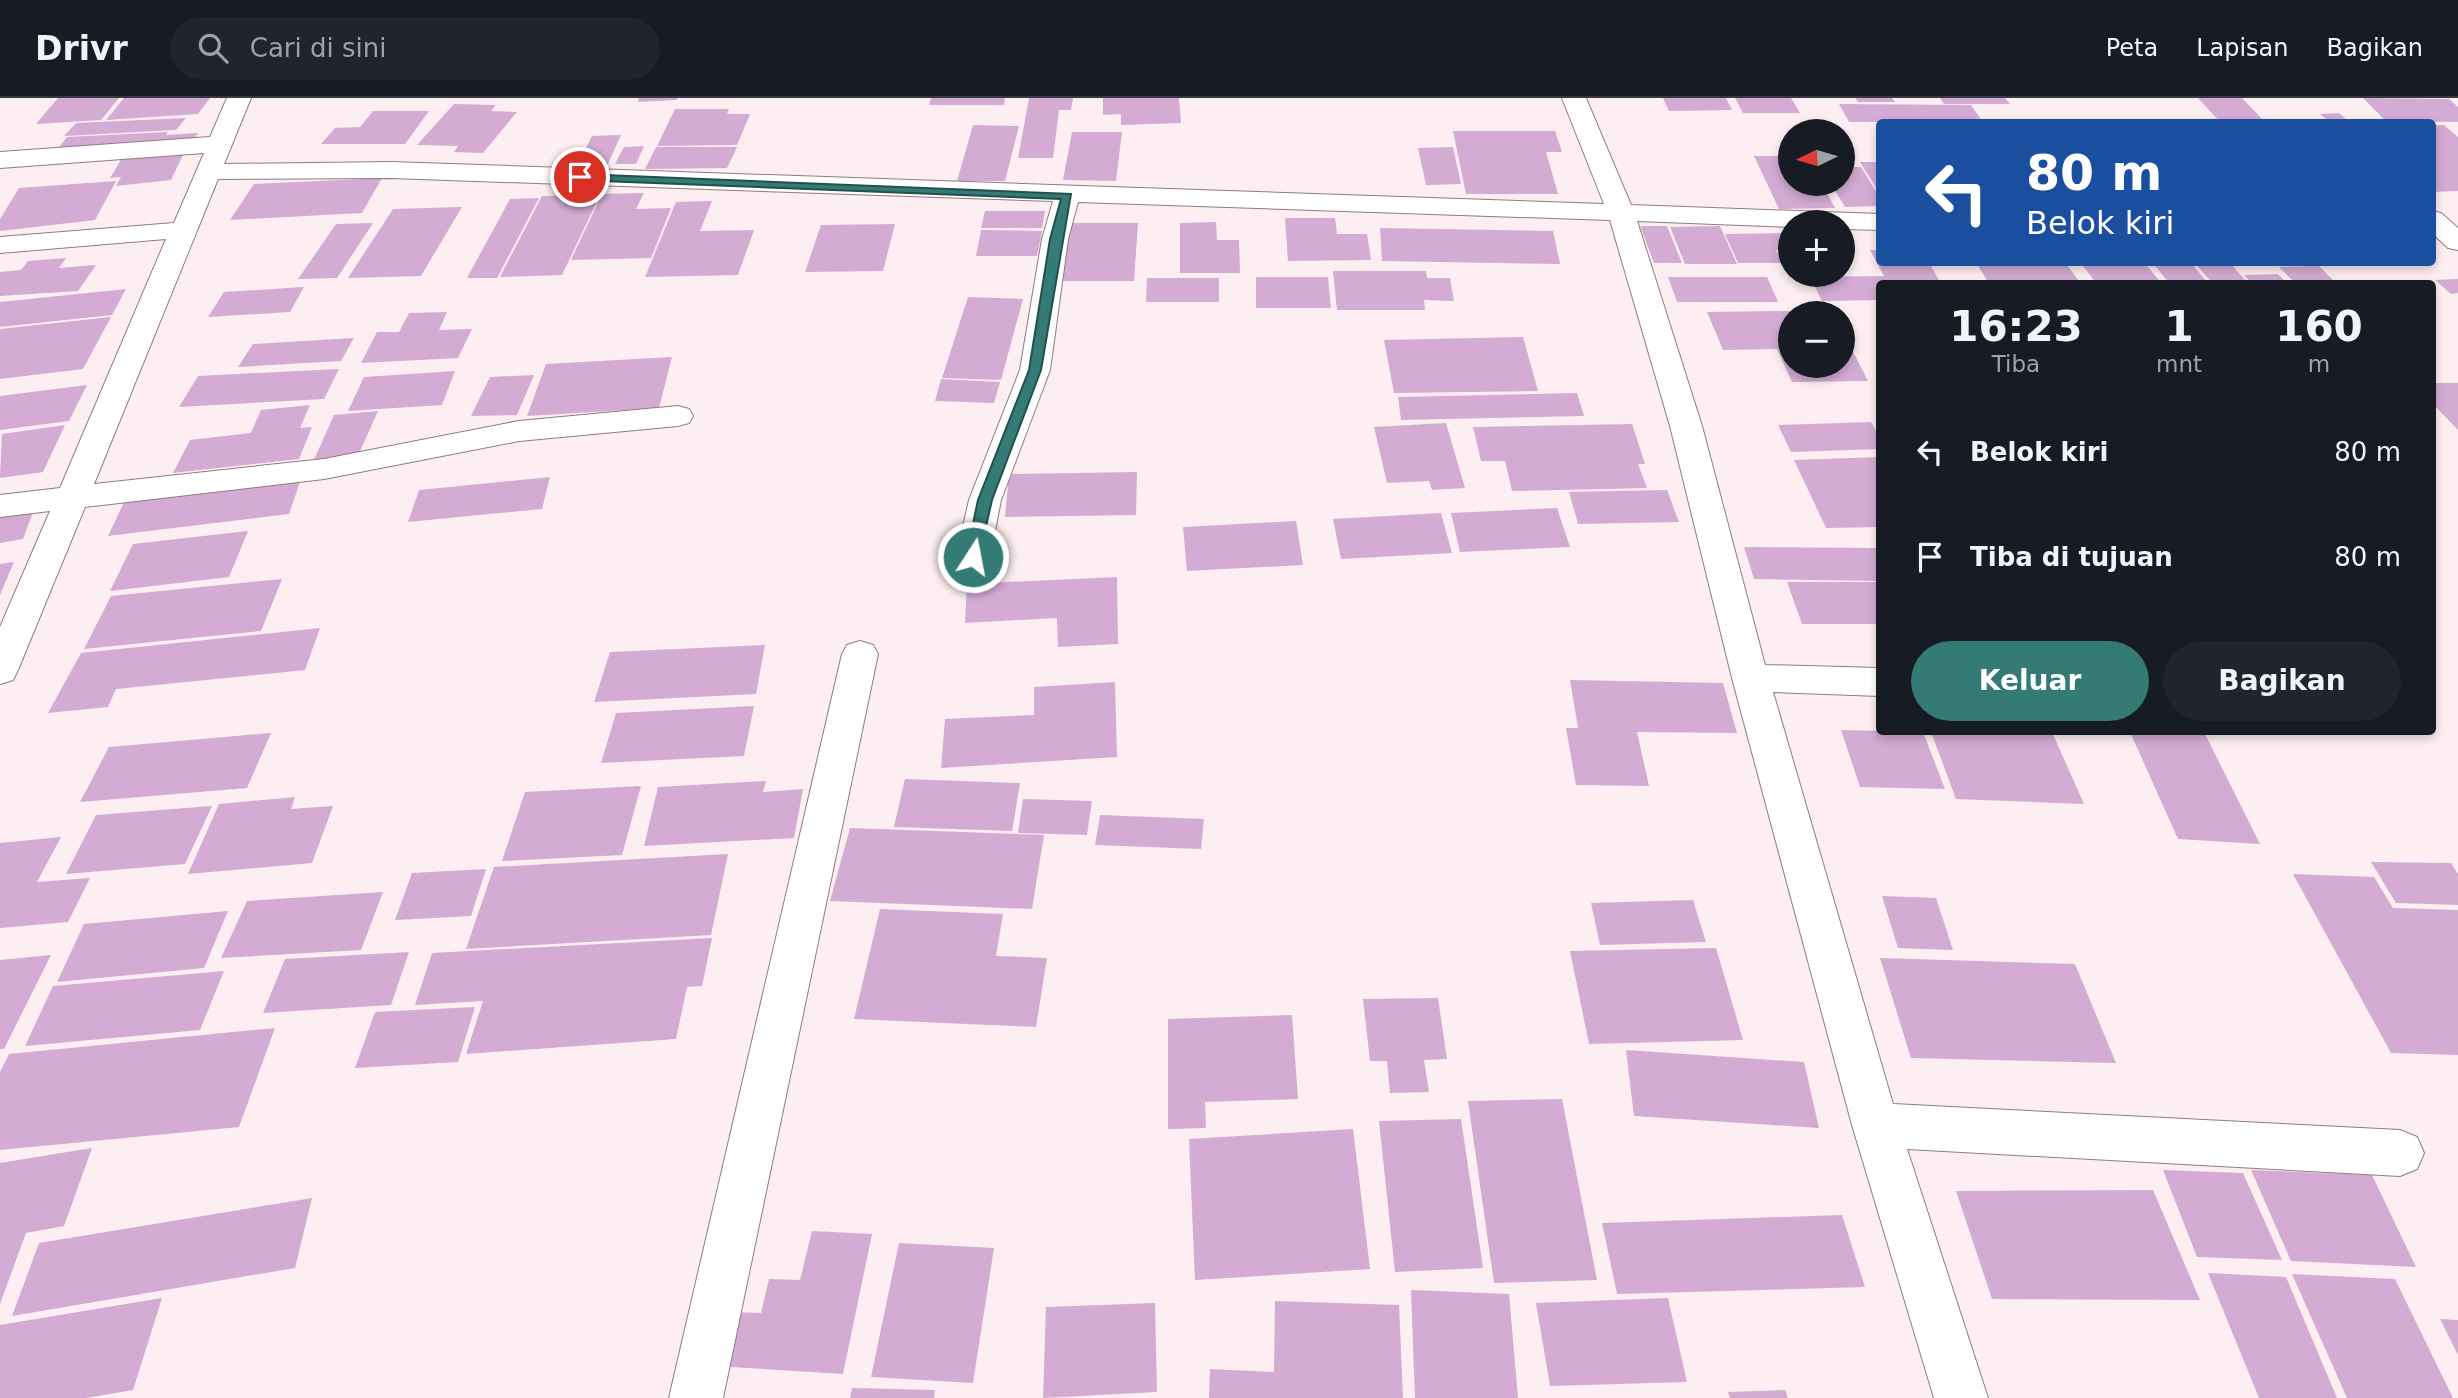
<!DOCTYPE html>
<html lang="id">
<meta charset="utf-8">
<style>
:root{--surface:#171b24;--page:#20242c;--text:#f1f3f6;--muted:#9ea1a6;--line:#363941;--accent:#347b75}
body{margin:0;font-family:"DejaVu Sans",sans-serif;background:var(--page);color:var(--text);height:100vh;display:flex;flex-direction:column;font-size:26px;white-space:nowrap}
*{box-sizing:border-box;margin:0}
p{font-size:23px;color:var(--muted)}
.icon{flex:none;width:38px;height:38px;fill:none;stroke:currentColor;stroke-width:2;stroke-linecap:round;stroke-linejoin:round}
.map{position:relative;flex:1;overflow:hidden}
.sheet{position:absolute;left:1876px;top:182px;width:560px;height:455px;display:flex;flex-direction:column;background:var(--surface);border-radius:7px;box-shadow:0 4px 10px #0003}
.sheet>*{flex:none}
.banner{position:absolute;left:1876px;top:21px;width:560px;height:147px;border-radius:7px;box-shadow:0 4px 10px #0003;background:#1a4fa0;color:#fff;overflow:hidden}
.needle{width:46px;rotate:265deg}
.tools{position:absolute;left:1778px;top:21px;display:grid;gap:14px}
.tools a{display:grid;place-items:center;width:77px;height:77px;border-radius:50%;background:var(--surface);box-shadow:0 4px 10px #0003;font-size:35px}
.pin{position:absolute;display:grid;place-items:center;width:60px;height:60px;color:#fff;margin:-30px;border:4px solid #fff;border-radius:50%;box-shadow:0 2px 7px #0007}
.me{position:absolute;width:77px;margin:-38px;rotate:11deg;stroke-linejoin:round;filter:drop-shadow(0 0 5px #0008)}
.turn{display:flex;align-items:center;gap:24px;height:147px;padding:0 35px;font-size:32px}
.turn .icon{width:91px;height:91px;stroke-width:2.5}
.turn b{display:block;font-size:49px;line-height:60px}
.eta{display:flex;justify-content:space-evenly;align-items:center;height:119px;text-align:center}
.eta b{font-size:42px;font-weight:600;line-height:49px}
.action{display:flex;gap:14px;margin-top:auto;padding:14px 35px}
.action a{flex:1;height:80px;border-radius:42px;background:var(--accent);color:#fff;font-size:28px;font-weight:600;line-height:80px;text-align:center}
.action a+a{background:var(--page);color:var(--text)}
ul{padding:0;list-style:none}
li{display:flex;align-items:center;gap:21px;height:105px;padding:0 35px}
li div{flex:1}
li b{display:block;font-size:26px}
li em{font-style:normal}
header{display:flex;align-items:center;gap:42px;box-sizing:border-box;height:98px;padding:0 35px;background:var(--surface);border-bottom:2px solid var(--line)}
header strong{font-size:33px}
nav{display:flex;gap:38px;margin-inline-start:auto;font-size:24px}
.search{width:490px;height:63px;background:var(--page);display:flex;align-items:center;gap:18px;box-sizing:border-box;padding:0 24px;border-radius:38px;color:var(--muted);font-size:26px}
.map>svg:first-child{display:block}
</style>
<header>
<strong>Drivr</strong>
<div class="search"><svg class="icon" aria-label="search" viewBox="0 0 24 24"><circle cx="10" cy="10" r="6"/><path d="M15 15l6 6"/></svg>Cari di sini</div>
<nav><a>Peta</a><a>Lapisan</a><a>Bagikan</a></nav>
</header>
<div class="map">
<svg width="2458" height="1300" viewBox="0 0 2458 1300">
<rect width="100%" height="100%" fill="#fceef1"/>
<path fill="#d3abd3" d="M58,0H119L101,22L36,26Z
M124,0H210L198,16L106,22Z
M639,0H677V2L638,4Z
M931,0H1005L1004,7H929Z
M1029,0H1073L1071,12H1059L1053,60H1018Z
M1103,0H1179L1181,25L1121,27V16L1103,17Z
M1663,0H1726L1732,12L1669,13Z
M1735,0H1791L1800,15H1743Z
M1855,0H1892L1895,4H1858Z
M1940,0H2005L2010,6H1944Z
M2198,0H2242L2265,24H2220Z
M2363,0L2449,1L2458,9V24L2386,23Z
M454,6L496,7L491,13L517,14L483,55L454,54L458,48L417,47Z
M1839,6L1971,7L1983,24H1849Z
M675,11H729L727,16H750L737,47L657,48Z
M373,13H429L405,46H321L335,30L360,29Z
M2339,15L2349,24H2330L2320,16Z
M186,20L176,32L64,38L76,25Z
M973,27L1019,28L1005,83H957Z
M2432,27H2444L2458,39V93L2432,94Z
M1453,33H1555L1562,54H1546L1558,96H1466Z
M168,34L166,37L198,35L191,45L56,53L67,39Z
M1072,34H1122L1116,83L1063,82Z
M621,37L606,70L576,71L592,38Z
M644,48L636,66H615L624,49Z
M656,49H737L727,70L645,71Z
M1453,49L1461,86L1426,87L1418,50Z
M184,55L171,82L116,88L121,79L110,80L121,62Z
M1754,58H1790V86H1822L1835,110L1779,111Z
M1860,64H1880V96Z
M1843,69H1861L1880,100V108L1845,109L1831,86H1843Z
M382,80L362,115L230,122L254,86Z
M116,83L95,122L0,133V121L19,90Z
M644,95L636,111L671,110L651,160L571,162L602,96Z
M600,97L562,177L500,179L542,98Z
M539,100L497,180H467L510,101Z
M712,103L700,133L754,132L738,177L645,179L676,104Z
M462,109L421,178L348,180L393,111Z
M985,113H1045L1042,130H981Z
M1285,120H1335L1337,136H1367L1371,162L1288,163Z
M1216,124L1217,142H1239L1240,175H1180V125Z
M373,125L337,180L298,181L336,126Z
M1068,125H1138L1134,183H1060Z
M895,126L883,173L805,174L821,127Z
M1640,128H1667L1682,165H1654Z
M1720,128L1737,166H1685L1670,129Z
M1380,130L1553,133L1560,166L1382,163Z
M981,132L1042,133L1037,158H976Z
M1790,135V152H1776L1782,165H1738L1725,136Z
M1870,152H1880V164H1929L1941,186H1880V202L1822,203L1810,179L1884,178Z
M66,160L59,170L96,167L78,193L0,198V174L21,172L28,163Z
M1976,164H2065L2081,186H1989Z
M2080,164H2144L2162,186H2097Z
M2152,164H2190L2209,186H2170Z
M2194,164H2229L2249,186H2213Z
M2319,168L2337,186H2296L2279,169Z
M1333,173H1426L1427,180H1450L1454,203L1424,202L1425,212H1337Z
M2278,176L2288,186H2252L2244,177Z
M1256,179H1328L1331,210H1256Z
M1668,179H1767L1778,204H1677Z
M1147,180H1219V204H1146Z
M2458,181V195L2451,196L2435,182Z
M304,189L290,214L208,219L224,194Z
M126,191L112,217L0,229V204Z
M968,199L1023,201L1001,282L942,280Z
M1790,213V268H1843V234L1868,283L1792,284L1777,251L1723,252L1707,214Z
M447,214L439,232L472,231L458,260L361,265L377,234H399L409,215Z
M111,219L83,271L0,281V231Z
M1523,239L1538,293L1394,295L1384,242Z
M354,240L341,263L238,269L253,246Z
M672,259L659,310L527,318L546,266Z
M339,271L324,301L179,309L198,278Z
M455,273L442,307L348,313L364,279Z
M534,277L517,317L471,318L490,279Z
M941,281L1000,284L994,305L935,303Z
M2432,285H2458V332L2432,305Z
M87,287L69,323L0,332V298Z
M1577,295L1584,318L1401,322L1398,299Z
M310,307L300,330L312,329L299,361L173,375L190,342L251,335L261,312Z
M378,313L357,360L313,364L334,317Z
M1871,324L1880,340V351L1791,354L1778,327Z
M1446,325L1465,390L1432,392L1429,383L1387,385L1374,329Z
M1632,326L1645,366H1638L1647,390L1512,393L1505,363H1481L1473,329Z
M65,327L43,374L0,380L2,336Z
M1880,359V429L1826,430L1794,362Z
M1137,374L1136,417L1005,419L1009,376Z
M302,378L289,416L108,438L127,398Z
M550,379L542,411L408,424L419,392Z
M1667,392L1679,424L1578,426L1569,394Z
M1557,410L1570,449L1460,454L1451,415Z
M34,412L23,441L0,445V418Z
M1441,415L1452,455L1341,461L1333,421Z
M1296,423L1303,467L1187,473L1183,429Z
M248,433L229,479L110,493L133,446Z
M1744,449L1876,450L1880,483L1754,481Z
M14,464L0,497V466Z
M1117,479L1118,546L1058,549L1057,520L965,525L967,486Z
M282,481L261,533L84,551L111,498Z
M1787,484H1880V526H1802Z
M320,530L305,572L116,591L108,609L48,615L81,555Z
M765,547L756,596L594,604L610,554Z
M1570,582L1723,585L1737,635L1637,634L1649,688L1576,687L1566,630H1578Z
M1115,584L1117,659L941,670L945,621L1034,617V589Z
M754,608L744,658L601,665L616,615Z
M1841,632L1923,634L1945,691L1860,689Z
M1931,634H2052L2084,706L1956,701Z
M2130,634H2204L2260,746L2178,741Z
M271,635L247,690L80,704L109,649Z
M905,681L1020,685L1012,733L894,729Z
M766,683L763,694L803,691L794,740L644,748L658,689Z
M641,688L622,757L502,763L525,694Z
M295,699L291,711L333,708L312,765L188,776L219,706Z
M1023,701L1092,703L1087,737L1018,735Z
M212,708L185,766L66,776L96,717Z
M1100,717L1204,721L1201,751L1095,747Z
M850,730L1044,737L1032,811L830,803Z
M61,739L37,784L90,780L68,824L0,830V745Z
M728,756L711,837L466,851L494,769Z
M2371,764L2451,765L2458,776V807L2396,805Z
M486,771L471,818L395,822L412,775Z
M2293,776L2374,779L2393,810L2458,812V957L2391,955Z
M383,794L361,852L221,860L247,803Z
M1882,798L1936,800L1953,852L1898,850Z
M1693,802L1706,844L1600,847L1591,805Z
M880,811L1003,816L996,858L1047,860L1036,929L854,921Z
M228,813L204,870L57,884L84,826Z
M712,840L702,888L687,889L676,941L466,956L483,903L415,907L432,855Z
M1716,850L1743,942L1589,946L1570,853Z
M409,854L391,907L263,915L285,861Z
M51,857L4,951H0V862Z
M1880,860L2075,866L2116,965L1911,960Z
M224,873L200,932L25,948L53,888Z
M1438,900L1447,961L1424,962L1429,994L1390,995L1387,963H1370L1363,901Z
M475,909L458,964L355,970L375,914Z
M1292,917L1298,1001L1205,1004L1206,1030L1168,1031V921Z
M275,930L239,1029L0,1052V974L9,956Z
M1626,952L1804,964L1819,1030L1634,1018Z
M1562,1001L1597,1182L1494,1185L1468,1003Z
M1461,1021L1483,1170L1395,1174L1379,1023Z
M1353,1031L1370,1171L1195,1182L1189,1041Z
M92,1050L64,1128L26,1135L0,1206V1065Z
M2163,1072L2243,1075L2282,1162L2197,1159Z
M2251,1072L2372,1077L2416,1169L2291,1163Z
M2153,1092L2200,1202L1992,1201L1956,1093Z
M312,1100L295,1170L12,1218L39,1145Z
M1842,1117L1865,1189L1617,1196L1602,1125Z
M812,1133L872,1136L843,1276L714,1268L729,1214L761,1215L769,1181L800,1182Z
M899,1145L994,1150L973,1285L871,1279Z
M2208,1175L2286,1179L2337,1300H2259Z
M2292,1176L2395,1181L2453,1300H2347Z
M1411,1192L1509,1196L1518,1300H1415Z
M162,1200L133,1292L86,1300H0V1227Z
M1668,1200L1687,1284L1550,1288L1536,1205Z
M1275,1203L1399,1207L1403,1300H1209L1210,1271L1274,1274Z
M1155,1205L1157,1294L1043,1300L1046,1209Z
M2440,1221L2458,1222V1257Z
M852,1290L935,1292L934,1300H850Z
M1785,1292L1788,1300H1730L1728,1294Z"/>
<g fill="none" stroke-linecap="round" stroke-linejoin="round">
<defs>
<path id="minor" d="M227,0H251L224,66L391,64L1604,106L1562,0H1586L1631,107L1880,116V132L1843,131V124H1790V129L1637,123L1702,328L1765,567L1880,570V598L1773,594L1893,1006L2400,1032L2417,1039L2424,1055L2417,1071L2400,1078L1907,1051L1988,1300H1934L1852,1027L1732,580L1670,328L1610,122L1078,104L1068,141L1050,272L1001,402L990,459L985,467L973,471L961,467L956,459L969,402L1020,272L1042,141L1053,103L391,80L218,81L94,386L324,361L519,323L678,308L689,311L693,318L689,325L678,328L519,343L324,381L85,409L18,572L13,582L0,586V529L50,413L0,419V397L60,390L166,141L0,155V139L174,125L204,55L0,70V54L210,39Z
M2432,113L2441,115L2458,130V152L2448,150L2432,135Z
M860,543L873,547L878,556L723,1300H669L842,556L847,547Z"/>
</defs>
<use href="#minor" stroke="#907b80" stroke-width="2"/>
<use href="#minor" fill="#fff" fill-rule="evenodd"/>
</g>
<path fill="#347b75" stroke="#22504c" stroke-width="2" d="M580,76L1071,96L1041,272L992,402L978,463L973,464L966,459L978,402L1029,272L1050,141L1061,101L576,82L575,79Z"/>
</svg>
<div class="tools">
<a><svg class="needle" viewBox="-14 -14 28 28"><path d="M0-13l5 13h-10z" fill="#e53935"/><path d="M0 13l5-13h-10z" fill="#9ea1a6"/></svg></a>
<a>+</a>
<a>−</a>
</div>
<div class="pin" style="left:580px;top:79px;background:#d93025"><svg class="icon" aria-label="arrive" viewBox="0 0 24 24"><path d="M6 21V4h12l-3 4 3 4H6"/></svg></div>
<svg class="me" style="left:973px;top:459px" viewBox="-20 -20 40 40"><circle r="17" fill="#347b75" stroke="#fff" stroke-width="3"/><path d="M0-11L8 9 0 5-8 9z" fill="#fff"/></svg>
<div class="banner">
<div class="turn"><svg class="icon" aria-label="left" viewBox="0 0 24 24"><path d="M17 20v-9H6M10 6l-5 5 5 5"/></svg><div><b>80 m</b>Belok kiri</div></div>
</div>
<section class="sheet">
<div class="eta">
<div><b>16:23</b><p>Tiba</p></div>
<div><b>1</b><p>mnt</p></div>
<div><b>160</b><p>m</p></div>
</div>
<ul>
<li><svg class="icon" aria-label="left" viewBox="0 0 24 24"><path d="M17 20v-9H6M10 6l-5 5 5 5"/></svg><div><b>Belok kiri</b></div><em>80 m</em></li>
<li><svg class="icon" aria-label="arrive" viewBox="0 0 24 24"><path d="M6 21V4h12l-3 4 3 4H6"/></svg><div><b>Tiba di tujuan</b></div><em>80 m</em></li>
</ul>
<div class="action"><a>Keluar</a><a>Bagikan</a></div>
</section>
</div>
